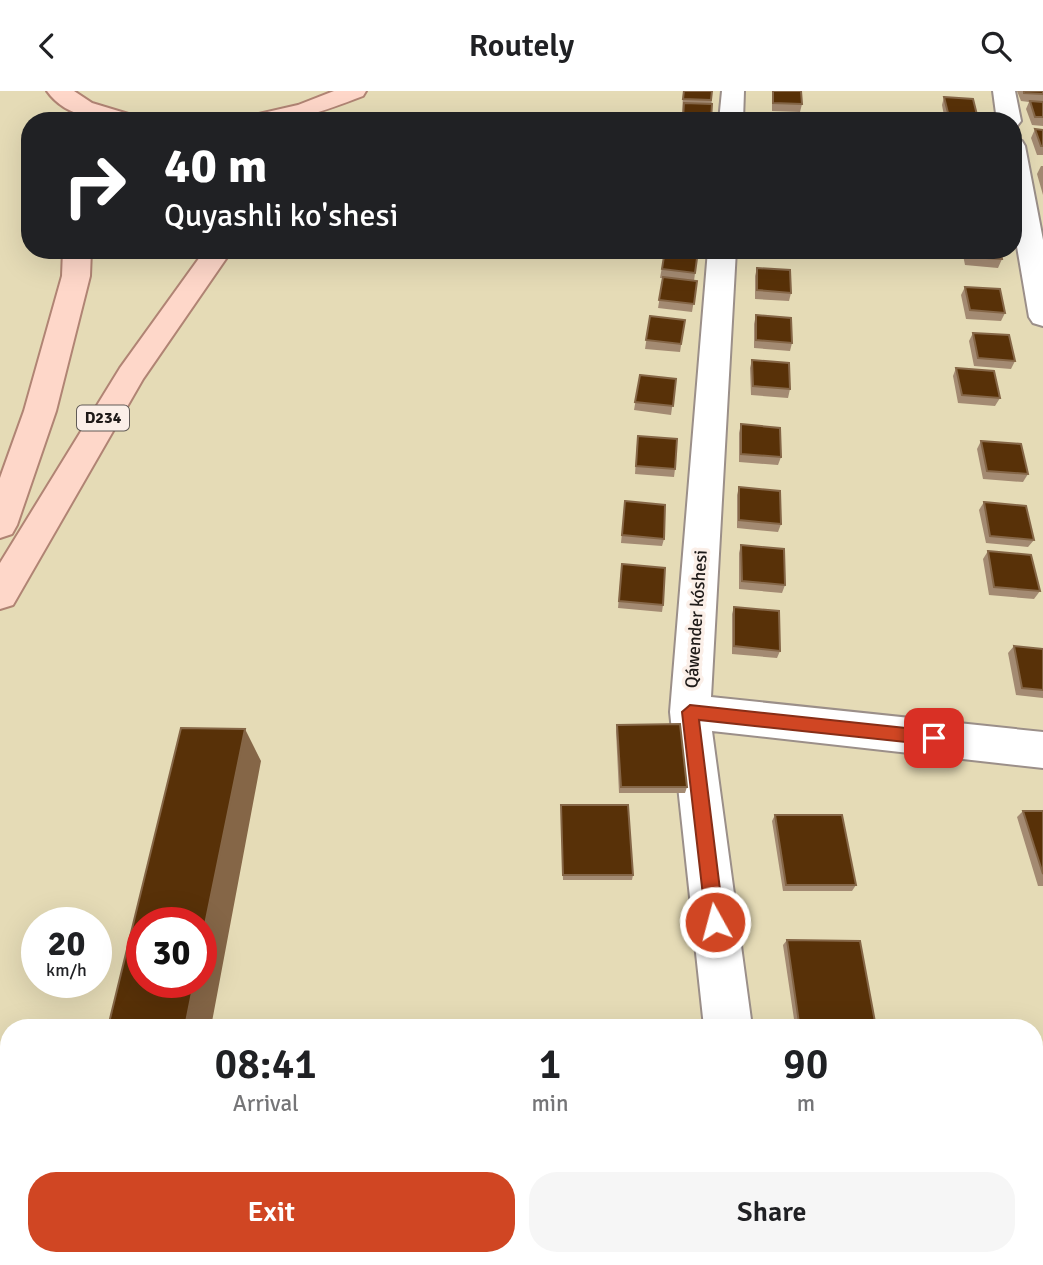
<!DOCTYPE html>
<meta charset="utf-8">
<style>
:root{--surface:#fff;--page:#f6f6f6;--text:#202124;--muted:#757577;--accent:#d04623}
body{margin:0;font-family:Signika,sans-serif;background:var(--page);color:var(--text);height:100vh;display:flex;flex-direction:column;font-size:26px;white-space:nowrap}
*{box-sizing:border-box;margin:0}
p{font-size:23px;color:var(--muted)}
.icon{flex:none;width:38px;height:38px;fill:none;stroke:currentColor;stroke-width:2;stroke-linecap:round;stroke-linejoin:round}
.map{position:relative;flex:1;overflow:hidden}
.side{position:absolute;left:0px;top:928px;width:1043px;height:247px;display:flex;flex-direction:column;background:var(--surface);border-radius:28px 28px 0 0;box-shadow:0 7px 28px #0002}
.side>*{flex:none}
.top-card{position:absolute;left:21px;top:21px;width:1001px;height:147px;border-radius:28px;box-shadow:0 7px 28px #0002;background:#202124;color:#fff;overflow:hidden}
.speed{position:absolute;left:21px;top:816px;display:flex;gap:14px;font-size:35px;font-weight:700;text-align:center}
.speed>*{display:grid;place-content:center;width:91px;height:91px;border-radius:50%;background:var(--surface);box-shadow:0 7px 28px #0002;line-height:1}
.speed small{font-size:18px;font-weight:400}
.speed .limit{border:10px solid #d22;background:#fff;color:#111}
.pin{position:absolute;display:grid;place-items:center;width:60px;height:60px;color:#fff;margin:-30px;border-radius:14px;box-shadow:0 4px 10px #0006}
.me{position:absolute;width:77px;margin:-38px;rotate:353deg;stroke-linejoin:round;filter:drop-shadow(0 0 5px #0008)}
.turn{display:flex;align-items:center;gap:24px;height:147px;padding:0 28px;font-size:32px}
.turn .icon{width:91px;height:91px;stroke-width:2.5}
.turn b{display:block;font-size:49px;line-height:60px}
.eta{display:flex;justify-content:space-evenly;align-items:center;height:119px;text-align:center}
.eta b{font-size:42px;font-weight:600;line-height:49px}
.action{display:flex;gap:14px;margin-top:auto;padding:14px 28px}
.action a{flex:1;height:80px;border-radius:28px;background:var(--accent);color:#fff;font-size:28px;font-weight:600;line-height:80px;text-align:center}
.action a+a{background:var(--page);color:var(--text)}
header{display:flex;justify-content:space-between;align-items:center;height:91px;padding:0 28px;background:var(--surface);font-size:32px;font-weight:600}
.map>svg:first-child{display:block}
</style>
<header><svg class="icon" aria-label="back" viewBox="0 0 24 24"><path d="M15 5l-7 7 7 7"/></svg>Routely<svg class="icon" aria-label="search" viewBox="0 0 24 24"><circle cx="10" cy="10" r="6"/><path d="M15 15l6 6"/></svg></header>
<div class="map">
<svg width="1043" height="1174" viewBox="0 0 1043 1174">
<rect width="100%" height="100%" fill="#eee2db"/>
<path fill="#e5dbb6" fill-rule="evenodd" d="M0,0H1043V1174H0ZM30,30H1013V159H30ZM37,831H96V891H37ZM142,831H201V891H142ZM9,936H1034V1166H9Z"/>
<g fill="none" stroke-linecap="round" stroke-linejoin="round">
<defs>
<path id="minor" d="M722,0H744L743,30H719Z
M993,0H1015L1021,30L1017,35L1013,36V30H997Z
M1013,48L1022,50L1025,55L1043,149V235L1033,232L1029,226L1013,132Z
M708,159H736L711,606L1043,641V677L712,640L752,936H704L670,621Z
M728,1166H782L783,1174H729Z"/>
<path id="major" d="M47,0H74L92,12L135,25L139,30C107,30 67,29 47,0Z
M334,0H366L363,5C316,23 297,30 246,30L250,25L298,14Z
M63,159H91L90,185L56,320L17,434L12,443L0,447V387L24,320L62,185Z
M205,159H232L143,288L13,514L0,518V472L120,277Z"/>
</defs>
<use href="#minor" stroke="#9b8f89" stroke-width="4"/>
<use href="#major" stroke="#b08474" stroke-width="4"/>
<use href="#minor" fill="#fff" fill-rule="evenodd"/>
<use href="#major" fill="#fed7c9" fill-rule="evenodd"/>
</g>
<path fill="#a38a72" d="M683,0H712L711,30H682Z
M772,0H801L802,13L800,21L772,20Z
M1017,0H1043V35L1032,34L1026,18L1029,11L1021,10Z
M944,6L977,24L975,30H945L942,14Z
M1035,38L1043,39V64H1037L1031,47Z
M1041,75H1043V104L1037,83Z
M665,159H695L698,160L694,190H697L692,221L658,217L663,187H660Z
M759,159H793L792,162Z
M962,159H1000L1002,168L998,177L965,174Z
M757,177L791,202L789,210L755,208V185Z
M965,196L1005,222L1001,230L966,228L961,204Z
M756,224L792,252L790,260L754,257V233Z
M650,225L685,229L680,261L645,258Z
M973,242L1015,270L1011,278L974,275L969,250Z
M752,269L790,298L788,307L751,304L750,277Z
M956,277L1000,307L995,315L958,312L953,285Z
M640,284L676,288L671,324L634,319Z
M741,333L781,366L778,374L739,371V342Z
M981,350L1028,383L1023,391L983,388L977,358Z
M637,353L675,378L674,386L635,383Z
M739,396L781,433L778,441L737,437V404Z
M625,410L664,448L662,455L621,452Z
M984,411L1034,449L1028,456L986,452L979,419Z
M741,454L785,494L782,502L739,498V462Z
M988,460L1040,500L1034,508L989,504L983,468Z
M621,481L663,514L662,521L618,517Z
M734,516L780,560L777,567L732,563V523Z
M1014,555L1043,558V607L1016,604L1008,562Z
M617,634L687,696L685,702H619L616,640Z
M561,714L633,784L632,789H563Z
M1023,720H1043V795H1038L1017,726Z
M775,724L856,794L852,800H783L772,730Z
M787,849L875,931L870,935H795L783,854Z
M840,1166H931L933,1174H841Z"/>
<path fill="#856647" d="M245,638L261,670L211,936H185L194,891H201V853Z
M140,1166H169L168,1174H138Z"/>
<path fill="#583108" stroke="#856647" stroke-width="2" d="M684,0H712L711,9L683,8Z
M773,0H801L802,13L773,12Z
M1024,0H1043V3L1024,2Z
M944,6L973,8L977,24L948,22Z
M1030,10L1043,11V26H1035Z
M684,12L712,13L711,29L683,27Z
M770,25L799,27V30H770Z
M1035,38L1043,39V55H1041Z
M665,159L698,160L695,182L662,178Z
M967,159H1000L1002,168L969,166Z
M757,177L790,179L791,202L757,199Z
M663,186L697,190L694,213L659,209Z
M965,196L1000,198L1005,222L970,219Z
M756,224L791,227L792,252L756,249Z
M650,225L685,229L681,253L646,249Z
M973,242L1009,244L1015,270L978,267Z
M752,269L789,272L790,298L753,295Z
M956,277L994,280L1000,307L962,304Z
M640,284L676,288L673,315L635,311Z
M741,333L780,337L781,366L741,363Z
M638,345L677,348L675,378L636,375Z
M981,350L1021,353L1028,383L987,380Z
M739,396L780,400L781,433L739,429Z
M625,410L665,414L664,448L622,444Z
M984,411L1026,415L1034,449L990,445Z
M741,454L784,458L785,494L742,490Z
M988,460L1031,464L1040,500L994,496Z
M622,473L665,477L663,514L619,510Z
M734,516L779,520L780,560L734,555Z
M1014,555L1043,558V599L1022,597Z
M680,633L687,696H621L617,634Z
M181,637L245,638L201,853V831H142V891H194L185,936H108Z
M561,714H628L633,784H563Z
M1023,720H1043V783Z
M775,724H842L856,794H786Z
M787,849L860,850L875,931L799,932Z
M54,1166H140L138,1174H52Z
M845,1166H931L933,1174H846Z"/>
<path fill="#d04623" stroke="#872e17" stroke-width="2" d="M690,614L934,640L943,647L934,654L699,629L724,831L722,838L715,840L708,838L706,831L682,621Z"/>
<g text-anchor="middle" dominant-baseline="central" stroke-width="7" stroke-linejoin="round" paint-order="stroke">
<rect fill="#fbefe8" stroke="#605a56" stroke-width="2" x="77" y="314.5" width="52" height="25" rx="5"/>
<g font-size="16" font-weight="bold" fill="#1e1a18">
<text x="103" y="327">D234</text>
</g>
<g font-size="18" fill="#1e1a18" stroke="#fbefe8">
<text transform="translate(696 528) rotate(-86)">Qáwender kóshesi</text>
</g>
</g>
</svg>
<div class="speed"><div>20<small>km/h</small></div><div class="limit">30</div></div>
<div class="pin" style="left:934px;top:647px;background:#d93025"><svg class="icon" aria-label="arrive" viewBox="0 0 24 24"><path d="M6 21V4h12l-3 4 3 4H6"/></svg></div>
<svg class="me" style="left:715px;top:831px" viewBox="-20 -20 40 40"><circle r="17" fill="#d04623" stroke="#fff" stroke-width="3"/><path d="M0-11L8 9 0 5-8 9z" fill="#fff"/></svg>
<div class="top-card">
<div class="turn"><svg class="icon" aria-label="right" viewBox="0 0 24 24"><path d="M7 20v-9h11M14 6l5 5-5 5"/></svg><div><b>40 m</b>Quyashli ko'shesi</div></div>
</div>
<section class="side">
<div class="eta">
<div><b>08:41</b><p>Arrival</p></div>
<div><b>1</b><p>min</p></div>
<div><b>90</b><p>m</p></div>
</div>
<div class="action"><a>Exit</a><a>Share</a></div>
</section>
</div>
